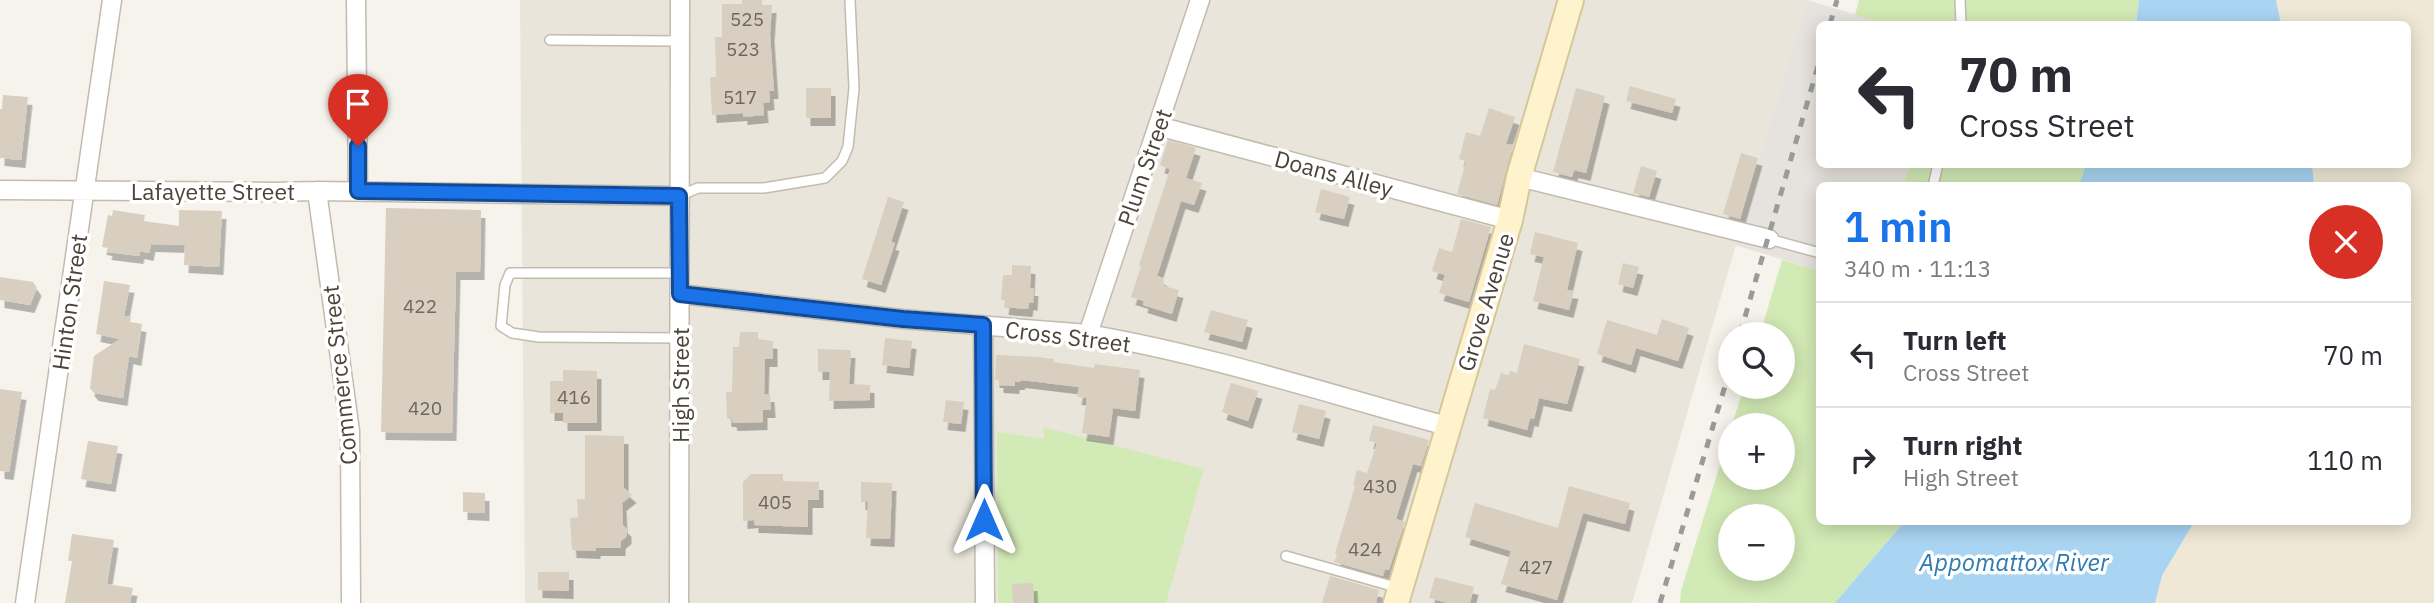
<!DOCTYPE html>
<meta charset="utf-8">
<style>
:root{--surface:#fff;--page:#f7f7f7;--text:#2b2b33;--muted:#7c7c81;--line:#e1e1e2;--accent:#1a73e8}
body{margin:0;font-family:"IBM Plex Sans",sans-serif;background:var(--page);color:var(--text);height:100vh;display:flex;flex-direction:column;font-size:26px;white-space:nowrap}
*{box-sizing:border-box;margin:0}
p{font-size:23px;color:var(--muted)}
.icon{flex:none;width:38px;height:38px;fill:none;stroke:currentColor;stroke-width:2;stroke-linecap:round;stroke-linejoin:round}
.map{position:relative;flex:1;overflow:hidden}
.drawer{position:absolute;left:1816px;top:182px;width:595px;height:343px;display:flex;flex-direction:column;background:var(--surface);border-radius:10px;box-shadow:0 4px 18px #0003}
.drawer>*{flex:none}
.banner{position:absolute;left:1816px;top:21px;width:595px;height:147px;border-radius:10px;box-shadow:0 4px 18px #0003;background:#fff;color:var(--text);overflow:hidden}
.fabs{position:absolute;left:1718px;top:322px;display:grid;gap:14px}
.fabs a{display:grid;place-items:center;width:77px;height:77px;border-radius:50%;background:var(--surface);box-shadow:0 4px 18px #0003;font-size:35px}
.pin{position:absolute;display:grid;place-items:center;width:60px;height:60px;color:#fff;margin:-72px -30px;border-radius:50% 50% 50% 0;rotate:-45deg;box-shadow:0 0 7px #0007}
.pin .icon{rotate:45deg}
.me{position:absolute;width:77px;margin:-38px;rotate:0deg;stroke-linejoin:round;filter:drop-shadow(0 0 5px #0008)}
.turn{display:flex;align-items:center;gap:24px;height:147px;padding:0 28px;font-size:32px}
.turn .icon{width:91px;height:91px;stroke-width:2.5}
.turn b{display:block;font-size:49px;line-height:60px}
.round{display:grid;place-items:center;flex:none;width:74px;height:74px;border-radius:37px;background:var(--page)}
.summary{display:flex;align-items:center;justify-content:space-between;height:119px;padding:0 28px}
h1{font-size:42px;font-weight:600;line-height:52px;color:var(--accent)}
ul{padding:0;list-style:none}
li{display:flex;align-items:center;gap:21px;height:105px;padding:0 28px;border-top:2px solid var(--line)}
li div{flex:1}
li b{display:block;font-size:26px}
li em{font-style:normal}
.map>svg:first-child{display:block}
</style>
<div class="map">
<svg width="2434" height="603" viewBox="0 0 2434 603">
<defs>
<filter id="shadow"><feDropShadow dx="4.5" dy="8" stdDeviation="0" flood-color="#0004"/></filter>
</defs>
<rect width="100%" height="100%" fill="#f6f3ec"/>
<path fill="#eae5da" d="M520,0H1807L1632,603H525Z"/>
<path fill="#e6e2dd" d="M1807,0L1886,24H1820V164L1910,165L1903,185L1820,186V271L1735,245Z"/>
<path fill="#efe8d6" d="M2276,0H2434V603H2155L2162,577L2194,522H2408V186L2314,185L2312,165L2408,164V24H2281Z"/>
<path fill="#d2eab5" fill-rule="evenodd" d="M1859,0H2139L2136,24H1886L1855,15Z
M1910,165H2086L2079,185L1903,186Z
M1782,260L1820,271V522H1904L1835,603H1680L1681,591L1731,429V478H1783V425H1732L1744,387H1783V334H1760ZM1731,516H1783V569H1731Z
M1043,427L1204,469L1166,603H998L997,432L1044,439Z"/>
<path fill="#a9d4f2" d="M2139,0H2276L2281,24H2136Z
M2086,165H2312L2314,185H2079Z
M1904,522H2194L2162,576L2155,603H1835Z"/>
<path fill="#d8cfc1" filter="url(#shadow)" d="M742,0H762V5H772L770,34L774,91H769L770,102L763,103L764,115L743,117V113L712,115L710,77H716L715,37H722V4H742Z
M1630,86L1676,99L1672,113L1626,101Z
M806,88H831V118H806Z
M1576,88L1605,96L1586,173L1574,170L1572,177L1553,172Z
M3,95L28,97L21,160L0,158V109H2Z
M1489,108L1515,117L1506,144L1513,145L1497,205L1457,194L1466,161L1459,159L1466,132L1480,136Z
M1168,140L1196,148L1186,178L1202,183L1194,205L1181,201L1157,276L1163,278L1164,286L1179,290L1172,314L1143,305L1144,301L1131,297L1141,266L1139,265L1170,169L1160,165Z
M1741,153L1758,158L1740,219L1723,214Z
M1641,166L1657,171L1649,197L1633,193Z
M1321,189L1350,197L1344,219L1315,212Z
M888,197L904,202L891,242L895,243L881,285L862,279Z
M386,208L481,210L480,272H456L452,433L381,432Z
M113,210L145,215L144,221L179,226V210L222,211L219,267L184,265L185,245L151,244L149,253L140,251L139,256L107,252L108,248L102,247L108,215L112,216Z
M1461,219L1491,227L1469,302L1439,293L1445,275L1432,271L1439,248L1452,252Z
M1535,232L1578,243L1567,290L1574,291L1569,310L1533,301L1544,257L1530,254Z
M1623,263L1639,267L1633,288L1618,284Z
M1012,265L1031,266L1030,288H1034L1033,303L1029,302L1028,309L1004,307L1005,300H1001L1003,275H1012Z
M0,277L33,282L37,288L30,305L0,300Z
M104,281L130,285L124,316L131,317L130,322L142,324L137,358L129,356L123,398L94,393L90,388L94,356L120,339L96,334Z
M1211,310L1248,320L1242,342L1204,332Z
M1662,319L1689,328L1678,361L1636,348L1631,365L1597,354L1607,320L1657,335Z
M740,332H758V339L773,341V359H765L764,394H770L771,410H763V422L733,423L732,419H727L726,392H732L733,347H739Z
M885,338L912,341L909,368L882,365Z
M1524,344L1580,359L1567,404L1539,398L1534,419L1530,418L1527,430L1483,418L1490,389L1495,390L1501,373L1508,375L1510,371L1517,373Z
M818,349L851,350L849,384L870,385V400L829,401L830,372H818Z
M996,355L1038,357L1054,359V362L1094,368L1095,364L1140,370L1135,411L1113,408L1109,437L1082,433L1087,398L1077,397L1079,387L1021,380L1020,382H1015V386L999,385V380H995Z
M563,370L597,371V423H563V413H550V381H563Z
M1231,383L1258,391L1248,421L1222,412Z
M0,389L22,392L9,472L0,471Z
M946,400L964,402L961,424L943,422Z
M1299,404L1326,411L1319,439L1292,432Z
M1373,425L1429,440L1421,466L1413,464L1396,519L1405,522L1389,570L1385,569L1383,576L1334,562L1337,555L1335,554L1355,486L1353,485L1357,470L1367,473L1377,443L1369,441Z
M585,435L624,436V488L632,495L622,503L623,525L627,529V536L621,541V548H596V551L572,550L570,518L578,517L577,499H585Z
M88,441L118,446L111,484L81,479Z
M751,474H783V481L819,482V500H808V527L754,525V520L743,521V482Z
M861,482L892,483L890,539L866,538L868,502H861Z
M1569,486L1630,503L1625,524L1583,513L1557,600L1501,584L1511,551L1465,537L1475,503L1558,528Z
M463,492L485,493V513L463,512Z
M72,534L114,540L107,584L133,588L130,603H65L72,561H68Z
M538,572H569V591L538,590Z
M1330,576L1379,590L1376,603H1322Z
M1435,577L1474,587L1470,603H1448L1429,598Z
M1033,583L1034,603H1013L1012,584Z"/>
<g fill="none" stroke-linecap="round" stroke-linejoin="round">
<defs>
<path id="service" d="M1960,0L1961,24
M550,40L680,41
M1933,186L1938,164
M679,196L698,188H764L825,178L842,161L848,147L854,88L850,0
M1769,239L1820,253
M680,338L539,337L512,333L501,326L505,285L510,273H680
M1286,556L1399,588"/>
<path id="minor" d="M356,0L358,191
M1158,126L1510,220
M1519,177L1769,239
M0,190L274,192L317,191L679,196
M317,191L350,431L351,603
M680,294L903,319L1088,334C1210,355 1329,394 1447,426
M983,325L985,603
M1088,334L1200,0
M25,603L112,0
M679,603L680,0"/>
<path id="secondary" d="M1396,603L1510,220L1519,177L1571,0"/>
</defs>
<use href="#service" stroke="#c2bbae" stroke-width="12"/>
<use href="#minor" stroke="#c2bbae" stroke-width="21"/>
<use href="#secondary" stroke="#d6c79b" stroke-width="28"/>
<use href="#service" stroke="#fff" stroke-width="9"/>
<use href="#minor" stroke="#fff" stroke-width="18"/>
<use href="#secondary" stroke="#fff3cd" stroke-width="24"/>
<path stroke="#9a9a9a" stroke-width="5" stroke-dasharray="9 9" stroke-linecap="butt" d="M1830,24L1837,0
M1740,334L1820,59
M1660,603L1731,366"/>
</g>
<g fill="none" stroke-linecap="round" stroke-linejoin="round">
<defs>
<path id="route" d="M358,146V191L679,196L680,294L903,319L983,325L984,520"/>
</defs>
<use href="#route" stroke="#114b97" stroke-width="18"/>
<use href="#route" stroke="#1a73e8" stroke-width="12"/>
</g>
<g text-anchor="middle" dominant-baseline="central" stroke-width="7" stroke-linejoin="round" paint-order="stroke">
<g font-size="19" fill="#6e675b">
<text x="747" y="19">525</text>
<text x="743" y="49">523</text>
<text x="740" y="97">517</text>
<text x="420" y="306">422</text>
<text x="574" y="397">416</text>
<text x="425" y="408">420</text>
<text x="1380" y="486">430</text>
<text x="775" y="502">405</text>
<text x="1365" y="549">424</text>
<text x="1536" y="567">427</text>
</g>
<g font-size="23" fill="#4b4439" stroke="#fff">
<text transform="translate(1144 167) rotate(-71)">Plum Street</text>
<text transform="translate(1334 173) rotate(15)">Doans Alley</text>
<text x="213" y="191">Lafayette Street</text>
<text transform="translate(69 302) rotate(-82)">Hinton Street</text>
<text transform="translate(1485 302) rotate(-73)">Grove Avenue</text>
<text transform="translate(1068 336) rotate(7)">Cross Street</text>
<text transform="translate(339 375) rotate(-96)">Commerce Street</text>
<text transform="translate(680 385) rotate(-90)">High Street</text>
</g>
<g font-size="24" font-style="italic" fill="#2e7ab2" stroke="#fff">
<text x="2014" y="562">Appomattox River</text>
</g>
</g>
</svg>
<div class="fabs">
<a><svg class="icon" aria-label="search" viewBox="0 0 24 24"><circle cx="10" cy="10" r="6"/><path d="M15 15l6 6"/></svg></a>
<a>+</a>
<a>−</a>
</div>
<div class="pin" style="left:358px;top:146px;background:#d93025"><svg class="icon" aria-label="arrive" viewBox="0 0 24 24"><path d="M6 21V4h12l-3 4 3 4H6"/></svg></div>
<svg class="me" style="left:984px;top:520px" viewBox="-20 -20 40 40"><path d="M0-17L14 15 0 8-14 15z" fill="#1a73e8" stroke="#fff" stroke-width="4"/></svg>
<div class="banner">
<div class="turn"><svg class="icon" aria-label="left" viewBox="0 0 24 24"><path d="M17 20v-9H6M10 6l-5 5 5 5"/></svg><div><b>70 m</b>Cross Street</div></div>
</div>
<section class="drawer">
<div class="summary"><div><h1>1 min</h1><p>340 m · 11:13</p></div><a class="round" style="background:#d93025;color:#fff"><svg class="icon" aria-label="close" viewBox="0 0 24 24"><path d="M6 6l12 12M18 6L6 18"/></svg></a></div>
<ul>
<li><svg class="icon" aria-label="left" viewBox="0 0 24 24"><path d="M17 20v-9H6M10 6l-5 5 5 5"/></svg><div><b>Turn left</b><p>Cross Street</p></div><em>70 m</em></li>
<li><svg class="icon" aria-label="right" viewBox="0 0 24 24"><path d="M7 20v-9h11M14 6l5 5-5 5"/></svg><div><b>Turn right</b><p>High Street</p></div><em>110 m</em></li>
</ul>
</section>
</div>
